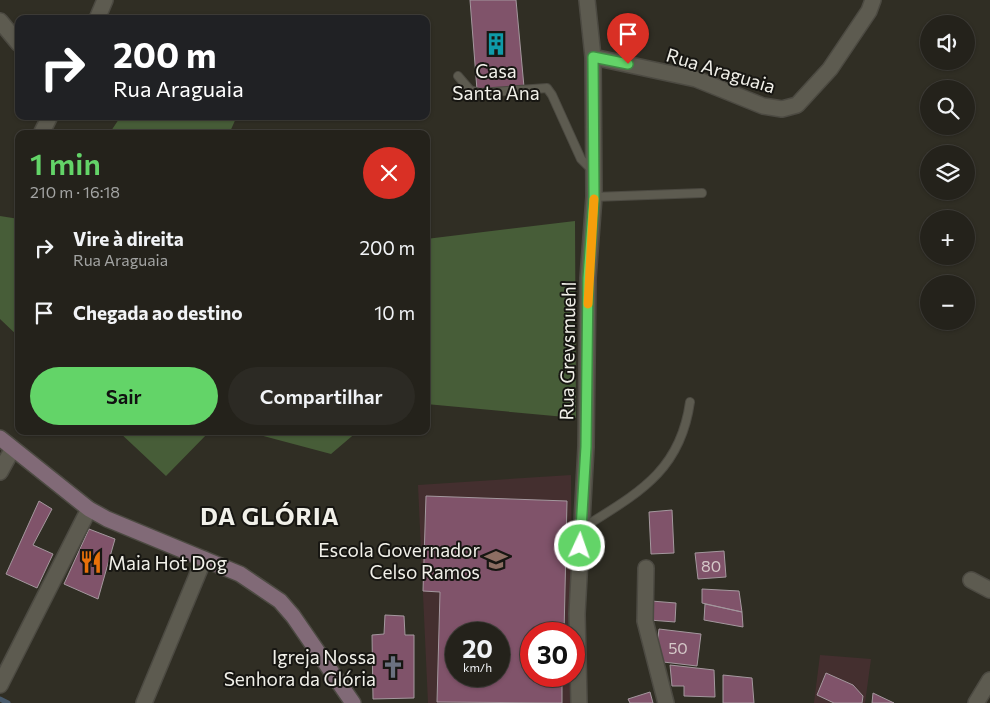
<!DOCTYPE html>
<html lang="pt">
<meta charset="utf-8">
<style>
:root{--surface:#24221b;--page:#2c2a24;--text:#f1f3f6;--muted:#a3a4a3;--line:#413f3a;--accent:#63d468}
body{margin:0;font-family:Commissioner,sans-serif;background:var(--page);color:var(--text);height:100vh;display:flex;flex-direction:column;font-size:19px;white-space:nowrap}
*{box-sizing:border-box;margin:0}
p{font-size:16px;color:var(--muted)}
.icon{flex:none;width:28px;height:28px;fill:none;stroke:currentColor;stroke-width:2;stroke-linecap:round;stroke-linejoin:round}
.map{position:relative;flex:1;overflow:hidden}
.drawer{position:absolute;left:15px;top:130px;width:415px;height:305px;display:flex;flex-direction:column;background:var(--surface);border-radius:10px;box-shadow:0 1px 4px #0004,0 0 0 1px var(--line)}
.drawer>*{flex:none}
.banner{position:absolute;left:15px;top:15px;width:415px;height:105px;border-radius:10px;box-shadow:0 1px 4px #0004,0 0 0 1px var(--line);background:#202124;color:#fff;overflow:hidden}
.fabs{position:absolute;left:920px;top:15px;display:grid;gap:10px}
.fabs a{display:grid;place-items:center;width:55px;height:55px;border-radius:50%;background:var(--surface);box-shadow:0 1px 4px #0004,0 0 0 1px var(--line);font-size:25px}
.speed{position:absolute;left:445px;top:622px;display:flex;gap:10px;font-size:25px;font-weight:700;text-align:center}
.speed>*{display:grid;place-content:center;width:65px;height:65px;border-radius:50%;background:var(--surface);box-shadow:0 1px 4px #0004,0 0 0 1px var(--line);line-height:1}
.speed small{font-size:12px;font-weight:400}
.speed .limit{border:8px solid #d22;background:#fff;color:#111}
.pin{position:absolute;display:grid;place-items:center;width:42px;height:42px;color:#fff;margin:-51px -21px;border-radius:50% 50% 50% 0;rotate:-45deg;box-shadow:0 0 5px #0007}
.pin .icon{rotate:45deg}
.me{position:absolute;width:55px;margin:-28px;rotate:3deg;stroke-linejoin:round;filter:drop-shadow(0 0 4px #0008)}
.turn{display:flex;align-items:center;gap:18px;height:105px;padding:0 15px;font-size:22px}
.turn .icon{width:65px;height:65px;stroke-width:2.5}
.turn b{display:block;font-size:35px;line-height:42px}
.round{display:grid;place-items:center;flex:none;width:52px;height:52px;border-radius:26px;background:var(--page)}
.headline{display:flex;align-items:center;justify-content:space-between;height:85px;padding:0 15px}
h1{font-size:30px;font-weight:600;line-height:38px;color:var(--accent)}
.action{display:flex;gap:10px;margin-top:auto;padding:10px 15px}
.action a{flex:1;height:58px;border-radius:30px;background:var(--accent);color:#111;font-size:20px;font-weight:600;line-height:58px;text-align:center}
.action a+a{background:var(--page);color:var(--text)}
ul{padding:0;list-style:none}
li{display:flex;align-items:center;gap:15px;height:65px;padding:0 15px}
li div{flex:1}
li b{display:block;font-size:19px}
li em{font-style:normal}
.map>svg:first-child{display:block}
</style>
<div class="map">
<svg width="990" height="703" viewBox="0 0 990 703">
<rect width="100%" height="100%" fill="#302e24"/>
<path fill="#442f2f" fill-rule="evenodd" d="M571,475L572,634H531V676H572V703H428L418,485ZM456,634H499V676H456Z
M820,655L871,659L865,703H814Z"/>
<path fill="#475d38" d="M121,116H237L229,134H109Z
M0,216L19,219V337L0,319Z
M575,221L576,418L426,404V239Z
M118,431H210L166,476Z
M245,431H358L331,454Z"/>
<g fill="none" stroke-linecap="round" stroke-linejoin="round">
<path stroke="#485a6c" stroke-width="5" d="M0,699L8,703"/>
</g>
<path fill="#80536a" stroke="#a4989e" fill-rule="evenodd" d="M470,0H516L524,87L477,90Z
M426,496L567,501L564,634H531V676H562V703L437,702L440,592L423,591ZM456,634H499V676H456Z
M39,501L52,509L33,545L53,554L37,588L6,574Z
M672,510L674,553L651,554L649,512Z
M89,529L115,539L98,599L64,584Z
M724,551L726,577L698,579L695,553Z
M702,589L739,591L742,612L702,603Z
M651,601L676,603L675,622L649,620Z
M705,604L742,612L743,627L704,620Z
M385,615L404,616L405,635H414V698L373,699L372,635L384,634Z
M659,629L701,634L697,666L655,661Z
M670,665L714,670L715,697L684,696V686H672Z
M826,673L853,685L863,696L862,703H834L817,695Z
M723,675L752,678L754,703H723Z
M650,692L653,703H630L628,699Z
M873,693L894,703H872Z"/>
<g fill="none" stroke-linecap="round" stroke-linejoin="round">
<defs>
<path id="lane" d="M458,76L470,90L479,93L547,88L552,95L581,159L594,172
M594,197L702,193
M581,529C636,494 680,473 690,402"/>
<path id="street" d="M97,19L105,0
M0,21L19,44
M593,57L696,79L763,106L782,109L797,105L830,69L869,11L873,0
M41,134L50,116
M0,472L12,450
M646,568L645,621L666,703
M971,580L990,590
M0,685L89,509
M144,703L204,559
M579,703L577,614L586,447L588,278L594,197L593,57L587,0
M976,703L990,680"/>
<path id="secondary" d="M0,438L89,509L107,519L240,574L280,601L293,616L353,703"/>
</defs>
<use href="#lane" stroke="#4c4a42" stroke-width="10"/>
<use href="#street" stroke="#4c4a42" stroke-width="18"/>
<use href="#secondary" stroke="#4c4a42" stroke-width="18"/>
<use href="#lane" stroke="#5d5b50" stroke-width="8"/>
<use href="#street" stroke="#5d5b50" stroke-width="15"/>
<use href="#secondary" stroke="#816a77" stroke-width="15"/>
</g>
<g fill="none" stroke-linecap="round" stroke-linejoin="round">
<defs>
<path id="route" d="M580,546L586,447L588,278L594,197L593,57L628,64"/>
</defs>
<use href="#route" stroke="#408a44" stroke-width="12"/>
<use href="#route" stroke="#63d468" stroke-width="9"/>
<path stroke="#f59e0b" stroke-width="9" d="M588,304L594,199"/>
</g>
<defs>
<symbol id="building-bare" viewBox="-9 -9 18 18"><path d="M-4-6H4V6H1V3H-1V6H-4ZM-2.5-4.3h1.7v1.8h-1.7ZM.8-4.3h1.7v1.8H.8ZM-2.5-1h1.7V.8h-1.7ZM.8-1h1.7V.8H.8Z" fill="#0f9aa8" stroke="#171612" stroke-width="2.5" paint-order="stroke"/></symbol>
<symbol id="school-bare" viewBox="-9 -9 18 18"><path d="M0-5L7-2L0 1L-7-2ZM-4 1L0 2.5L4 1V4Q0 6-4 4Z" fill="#8d6e63" stroke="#171612" stroke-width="2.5" paint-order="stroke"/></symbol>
<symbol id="restaurant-bare" viewBox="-9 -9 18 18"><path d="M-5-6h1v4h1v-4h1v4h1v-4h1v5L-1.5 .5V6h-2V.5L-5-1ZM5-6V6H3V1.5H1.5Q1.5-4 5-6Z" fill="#e8710a" stroke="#171612" stroke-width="2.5" paint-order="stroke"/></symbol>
<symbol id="church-bare" viewBox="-9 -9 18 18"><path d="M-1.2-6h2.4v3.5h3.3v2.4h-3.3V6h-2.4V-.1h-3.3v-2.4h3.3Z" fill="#6b7280" stroke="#171612" stroke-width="2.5" paint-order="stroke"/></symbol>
</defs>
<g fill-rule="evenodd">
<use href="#building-bare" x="480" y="28" width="32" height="32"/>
<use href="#school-bare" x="480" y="544" width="32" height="32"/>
<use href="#restaurant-bare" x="75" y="546" width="32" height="32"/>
<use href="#church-bare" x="377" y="651" width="32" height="32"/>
</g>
<g text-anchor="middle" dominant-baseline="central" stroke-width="4" stroke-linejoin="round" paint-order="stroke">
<g font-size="16" fill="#d5c9c9">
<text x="711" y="565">80</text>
<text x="678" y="647">50</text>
</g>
<g font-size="19" fill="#f1f0e9" stroke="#171612" text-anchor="end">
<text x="496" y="70" text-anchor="middle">Casa<tspan x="496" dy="22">Santa Ana</tspan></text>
<text x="480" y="549">Escola Governador<tspan x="480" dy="22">Celso Ramos</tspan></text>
<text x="108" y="562" text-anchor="start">Maia Hot Dog</text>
<text x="376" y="656">Igreja Nossa<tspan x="376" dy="22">Senhora da Glória</tspan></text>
</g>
<g font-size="19" fill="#f1f0e9" stroke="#171612">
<text transform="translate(721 70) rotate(17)">Rua Araguaia</text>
<text transform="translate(567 351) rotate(-89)">Rua Grevsmuehl</text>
</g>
<g font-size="24" font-weight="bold" letter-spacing="1" fill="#f1f0e9" stroke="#171612">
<text x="270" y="515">DA GLÓRIA</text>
</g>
</g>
</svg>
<div class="fabs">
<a><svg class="icon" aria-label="sound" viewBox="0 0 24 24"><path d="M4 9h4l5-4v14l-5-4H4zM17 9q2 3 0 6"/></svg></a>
<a><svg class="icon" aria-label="search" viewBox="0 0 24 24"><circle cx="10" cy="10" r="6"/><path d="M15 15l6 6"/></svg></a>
<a><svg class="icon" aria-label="layers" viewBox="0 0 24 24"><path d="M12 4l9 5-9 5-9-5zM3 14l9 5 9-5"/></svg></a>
<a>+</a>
<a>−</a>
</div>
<div class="speed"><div>20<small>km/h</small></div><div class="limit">30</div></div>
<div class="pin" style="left:628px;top:64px;background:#d93025"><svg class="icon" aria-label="arrive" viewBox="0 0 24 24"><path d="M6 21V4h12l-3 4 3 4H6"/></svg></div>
<svg class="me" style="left:580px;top:546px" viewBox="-20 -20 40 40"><circle r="17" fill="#63d468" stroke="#fff" stroke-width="3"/><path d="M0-11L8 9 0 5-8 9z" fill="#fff"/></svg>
<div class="banner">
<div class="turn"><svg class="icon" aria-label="right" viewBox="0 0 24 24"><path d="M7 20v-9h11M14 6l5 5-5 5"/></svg><div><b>200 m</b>Rua Araguaia</div></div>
</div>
<section class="drawer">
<div class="headline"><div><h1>1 min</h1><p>210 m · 16:18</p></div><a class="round" style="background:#d93025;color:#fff"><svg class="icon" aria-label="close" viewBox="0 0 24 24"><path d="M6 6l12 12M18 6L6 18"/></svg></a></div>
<ul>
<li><svg class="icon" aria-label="right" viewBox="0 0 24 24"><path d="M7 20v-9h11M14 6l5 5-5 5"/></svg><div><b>Vire à direita</b><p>Rua Araguaia</p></div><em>200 m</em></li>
<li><svg class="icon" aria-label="arrive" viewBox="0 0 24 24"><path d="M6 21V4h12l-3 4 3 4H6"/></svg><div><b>Chegada ao destino</b></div><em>10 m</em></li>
</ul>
<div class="action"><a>Sair</a><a>Compartilhar</a></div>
</section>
</div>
